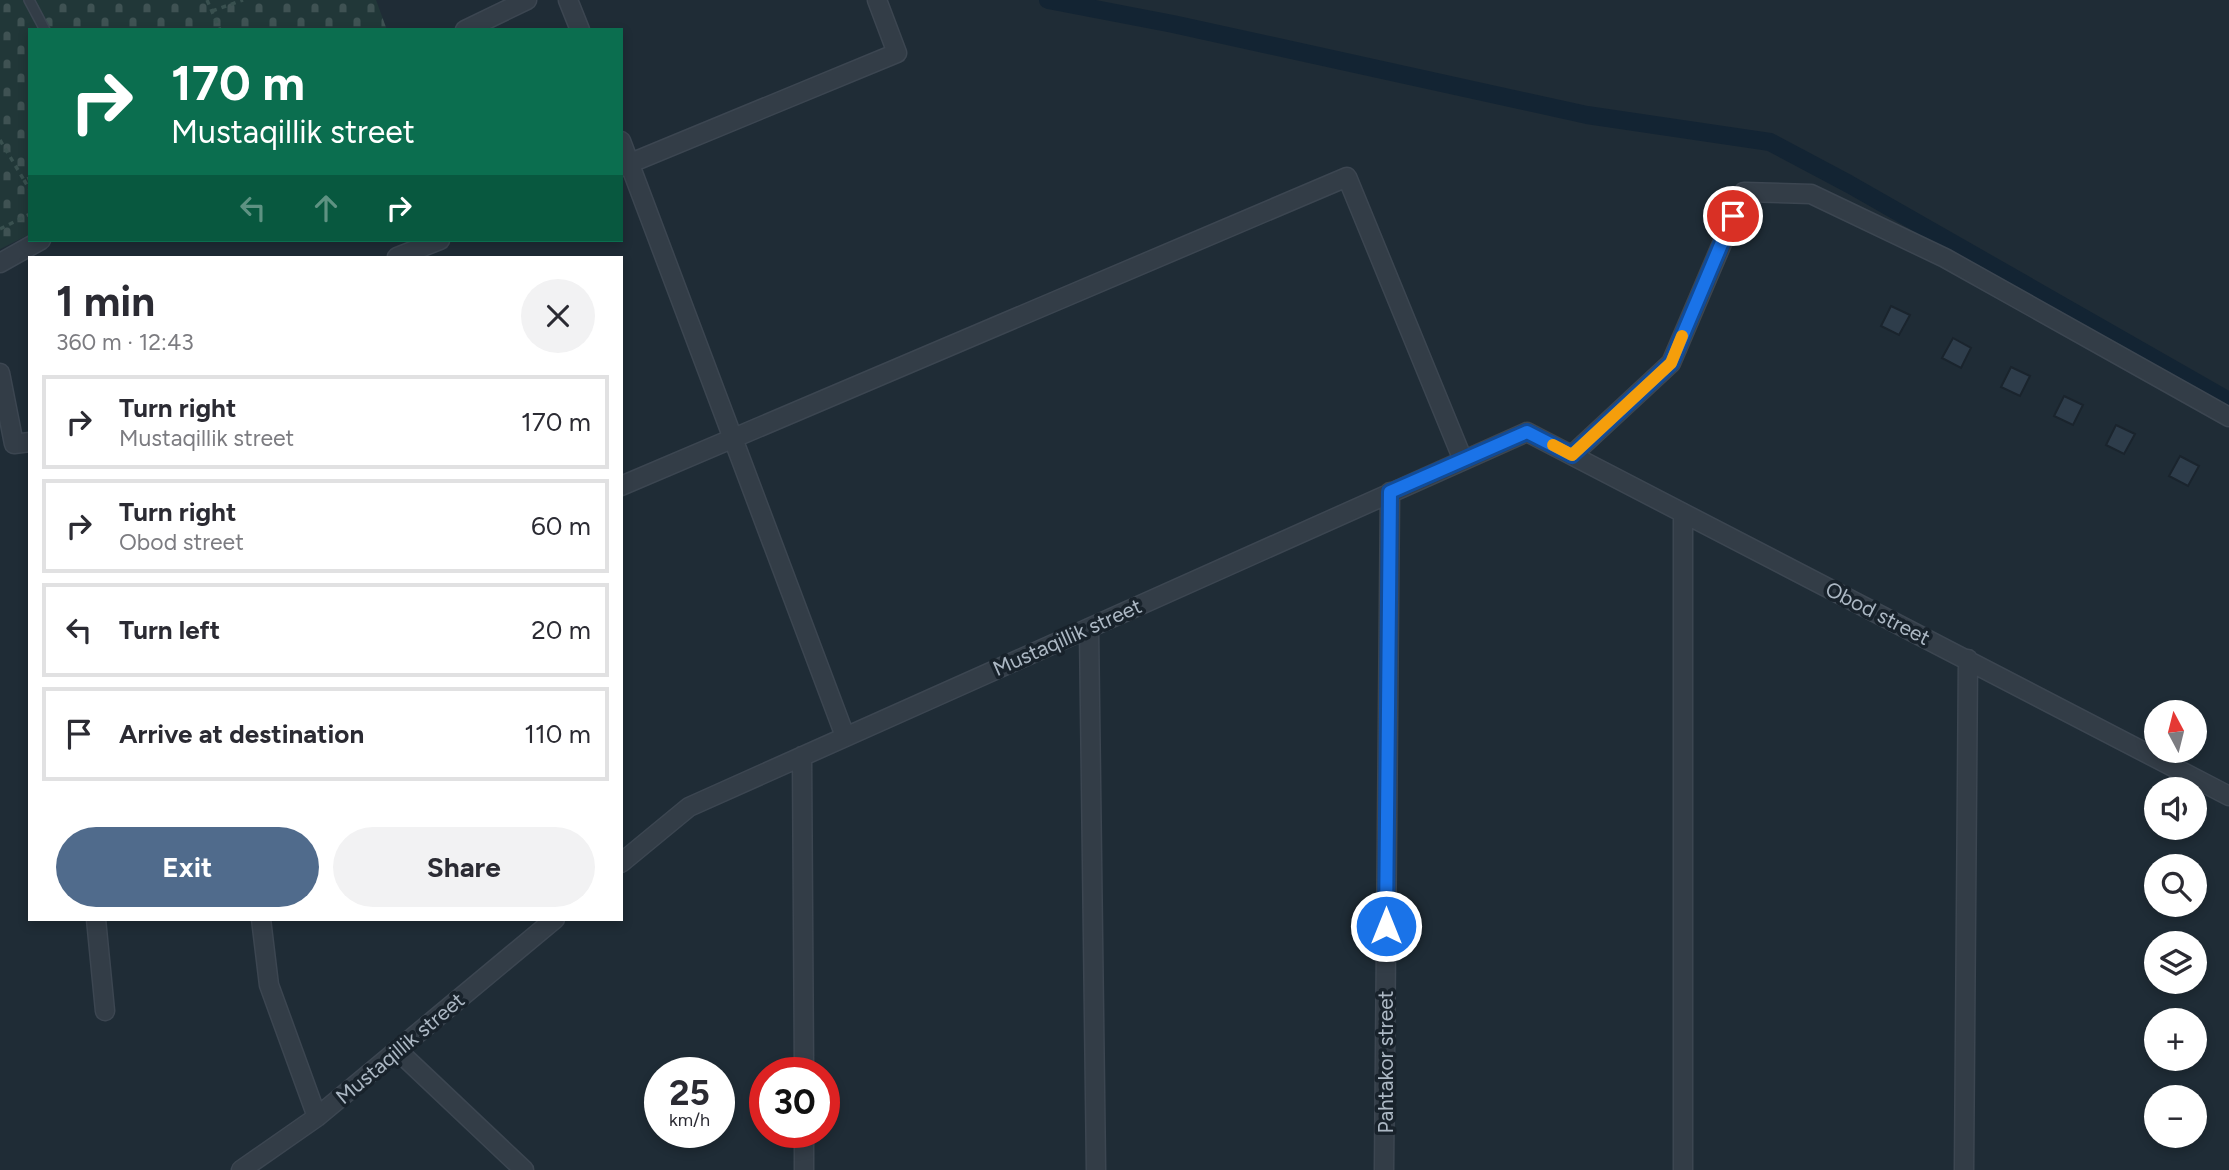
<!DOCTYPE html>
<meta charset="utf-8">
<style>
:root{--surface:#fff;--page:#f2f2f3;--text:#2b2b33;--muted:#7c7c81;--line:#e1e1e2;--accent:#506b8c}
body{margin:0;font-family:Figtree,sans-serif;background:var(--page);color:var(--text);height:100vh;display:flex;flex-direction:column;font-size:26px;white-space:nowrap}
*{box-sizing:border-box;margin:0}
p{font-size:23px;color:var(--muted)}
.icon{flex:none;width:38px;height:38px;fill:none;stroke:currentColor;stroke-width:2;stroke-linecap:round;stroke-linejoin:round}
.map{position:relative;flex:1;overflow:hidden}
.panel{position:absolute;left:28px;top:256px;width:595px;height:665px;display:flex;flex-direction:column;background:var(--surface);border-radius:0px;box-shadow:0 4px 10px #0003}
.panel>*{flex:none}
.top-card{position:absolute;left:28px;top:28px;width:595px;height:214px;border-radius:0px;box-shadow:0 4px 10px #0003;background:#0b6e4f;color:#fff;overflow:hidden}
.needle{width:46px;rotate:353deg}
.controls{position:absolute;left:2144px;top:700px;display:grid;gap:14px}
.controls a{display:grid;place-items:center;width:63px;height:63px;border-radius:50%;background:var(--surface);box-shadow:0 4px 10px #0003;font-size:35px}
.speed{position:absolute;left:644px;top:1057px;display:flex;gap:14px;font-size:35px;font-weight:700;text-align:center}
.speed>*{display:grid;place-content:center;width:91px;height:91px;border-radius:50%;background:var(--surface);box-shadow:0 4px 10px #0003;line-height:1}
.speed small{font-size:18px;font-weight:400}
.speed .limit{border:10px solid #d22;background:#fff;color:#111}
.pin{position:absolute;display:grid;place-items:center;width:60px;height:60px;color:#fff;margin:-30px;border:4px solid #fff;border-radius:50%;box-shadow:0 2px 7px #0007}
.me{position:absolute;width:77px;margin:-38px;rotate:0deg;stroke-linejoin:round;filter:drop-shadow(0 0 5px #0008)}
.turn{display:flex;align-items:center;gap:24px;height:147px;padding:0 28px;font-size:32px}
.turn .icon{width:91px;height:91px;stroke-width:2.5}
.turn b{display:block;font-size:49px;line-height:60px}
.lanes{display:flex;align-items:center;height:66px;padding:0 28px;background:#0003;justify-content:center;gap:35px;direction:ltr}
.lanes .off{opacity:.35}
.round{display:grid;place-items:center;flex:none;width:74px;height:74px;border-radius:37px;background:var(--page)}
.summary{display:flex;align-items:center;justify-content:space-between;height:119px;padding:0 28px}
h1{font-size:42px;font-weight:700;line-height:52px}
.action{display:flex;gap:14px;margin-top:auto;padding:14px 28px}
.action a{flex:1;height:80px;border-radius:42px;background:var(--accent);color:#fff;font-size:28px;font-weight:700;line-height:80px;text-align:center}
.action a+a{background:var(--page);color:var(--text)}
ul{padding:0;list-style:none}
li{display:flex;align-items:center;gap:21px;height:94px;margin:0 14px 10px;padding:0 14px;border:4px solid var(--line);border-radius:0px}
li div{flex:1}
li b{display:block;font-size:26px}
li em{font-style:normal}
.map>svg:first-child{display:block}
</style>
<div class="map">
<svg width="2229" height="1170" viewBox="0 0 2229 1170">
<defs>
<pattern id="cemetery-stones" width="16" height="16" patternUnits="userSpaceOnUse" patternTransform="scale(1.75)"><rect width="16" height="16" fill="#213738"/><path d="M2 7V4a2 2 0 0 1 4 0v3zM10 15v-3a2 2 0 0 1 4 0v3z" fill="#3f5253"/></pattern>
</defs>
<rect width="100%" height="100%" fill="#1f2c36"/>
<path fill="url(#cemetery-stones)" d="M0,0H376L387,30H30V234L0,249Z"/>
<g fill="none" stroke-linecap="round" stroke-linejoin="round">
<path stroke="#132433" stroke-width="18" d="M1048,0L1173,24L1587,115L1770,142L1849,184L2229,401"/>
</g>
<path fill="#2e3d4b" stroke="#1a242d" stroke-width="2" d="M1891,306L1910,315L1899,335L1881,326Z
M1953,338L1971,348L1961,368L1942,358Z
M2011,367L2030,376L2020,396L2001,387Z
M2064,396L2083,405L2073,425L2054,416Z
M2116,425L2135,434L2124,454L2106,445Z
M2180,456L2199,466L2188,486L2169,476Z"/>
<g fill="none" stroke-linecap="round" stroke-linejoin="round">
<defs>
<path id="lane" d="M29,0L45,30"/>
<path id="street" d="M568,0L580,30
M465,30L527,0
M621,141L845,736
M621,167L897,53L877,0
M397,257L440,240
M0,263L41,240
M0,373L14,444L30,442
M1572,455L1671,363L1744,192L1811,194L1945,258L2229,417
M621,486L1347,177L1463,460
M1683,513V1170
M1089,628L1096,1170
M802,756L804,1073
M621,863L689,807L1527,432L2229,796
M96,919L105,1011
M261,919L269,985L317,1117
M397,1050L524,1170
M804,1132V1170
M241,1170L317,1117L555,919
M1384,1170L1390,492
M1964,1170L1968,659"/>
</defs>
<use href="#lane" stroke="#3c4651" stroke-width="12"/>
<use href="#street" stroke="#3c4651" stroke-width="21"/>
<path stroke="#39504f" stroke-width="3.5" stroke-dasharray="5 5" stroke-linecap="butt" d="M207,0L220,30
M212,11L243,0
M0,140L24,180L30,178
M24,180L30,190
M0,229L30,214"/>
<use href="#lane" stroke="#333d47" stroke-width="9"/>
<use href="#street" stroke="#333d47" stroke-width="18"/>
</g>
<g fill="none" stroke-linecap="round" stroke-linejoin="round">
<defs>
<path id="route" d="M1386,926L1390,492L1527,432L1572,455L1671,363L1733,216"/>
</defs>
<use href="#route" stroke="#114b97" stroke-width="18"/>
<use href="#route" stroke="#1a73e8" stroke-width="12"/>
<path stroke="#f59e0b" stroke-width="12" d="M1553,445L1572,455L1671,363L1682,336"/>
</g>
<g text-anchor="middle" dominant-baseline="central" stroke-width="7" stroke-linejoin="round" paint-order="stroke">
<g font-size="21" fill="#acb8c4" stroke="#18222b">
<text transform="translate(1878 613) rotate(27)">Obod street</text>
<text transform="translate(1067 637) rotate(-24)">Mustaqillik street</text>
<text transform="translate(400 1048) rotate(-40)">Mustaqillik street</text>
<text transform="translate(1385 1062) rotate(-90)">Pahtakor street</text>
</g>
</g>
</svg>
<div class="controls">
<a><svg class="needle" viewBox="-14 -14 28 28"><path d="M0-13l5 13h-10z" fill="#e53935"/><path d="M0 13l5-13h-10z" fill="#7c7c81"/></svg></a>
<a><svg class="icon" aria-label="sound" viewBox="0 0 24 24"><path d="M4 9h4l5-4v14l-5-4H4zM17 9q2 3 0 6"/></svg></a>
<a><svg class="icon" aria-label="search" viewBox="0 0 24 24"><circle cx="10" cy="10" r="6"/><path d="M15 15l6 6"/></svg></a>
<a><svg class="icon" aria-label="layers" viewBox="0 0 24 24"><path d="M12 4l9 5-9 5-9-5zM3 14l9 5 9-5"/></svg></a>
<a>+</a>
<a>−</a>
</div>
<div class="speed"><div>25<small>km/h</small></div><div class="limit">30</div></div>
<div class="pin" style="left:1733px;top:216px;background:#d93025"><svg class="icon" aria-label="arrive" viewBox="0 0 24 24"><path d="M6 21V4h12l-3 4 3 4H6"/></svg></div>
<svg class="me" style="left:1386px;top:926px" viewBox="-20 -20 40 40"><circle r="17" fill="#1a73e8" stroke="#fff" stroke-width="3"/><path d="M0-11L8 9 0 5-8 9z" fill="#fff"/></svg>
<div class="top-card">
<div class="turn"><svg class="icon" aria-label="right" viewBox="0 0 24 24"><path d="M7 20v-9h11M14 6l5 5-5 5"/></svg><div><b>170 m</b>Mustaqillik street</div></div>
<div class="lanes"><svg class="icon off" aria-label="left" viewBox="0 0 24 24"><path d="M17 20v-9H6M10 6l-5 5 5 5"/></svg><svg class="icon off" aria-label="ahead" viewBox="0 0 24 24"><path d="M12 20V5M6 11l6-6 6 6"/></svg><svg class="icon" aria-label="right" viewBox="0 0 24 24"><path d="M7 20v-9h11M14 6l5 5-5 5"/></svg></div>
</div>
<section class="panel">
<div class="summary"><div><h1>1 min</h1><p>360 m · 12:43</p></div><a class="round"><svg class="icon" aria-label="close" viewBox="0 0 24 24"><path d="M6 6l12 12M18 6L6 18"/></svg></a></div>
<ul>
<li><svg class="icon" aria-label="right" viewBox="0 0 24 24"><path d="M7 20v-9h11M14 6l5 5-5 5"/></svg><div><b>Turn right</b><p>Mustaqillik street</p></div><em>170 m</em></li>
<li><svg class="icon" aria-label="right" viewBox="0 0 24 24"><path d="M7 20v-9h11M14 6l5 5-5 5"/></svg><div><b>Turn right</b><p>Obod street</p></div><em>60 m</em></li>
<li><svg class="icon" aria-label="left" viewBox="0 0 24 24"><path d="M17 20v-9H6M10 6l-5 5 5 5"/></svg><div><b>Turn left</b></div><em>20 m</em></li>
<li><svg class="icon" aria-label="arrive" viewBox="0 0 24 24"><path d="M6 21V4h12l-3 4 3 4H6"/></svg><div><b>Arrive at destination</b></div><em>110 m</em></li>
</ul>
<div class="action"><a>Exit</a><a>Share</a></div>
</section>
</div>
